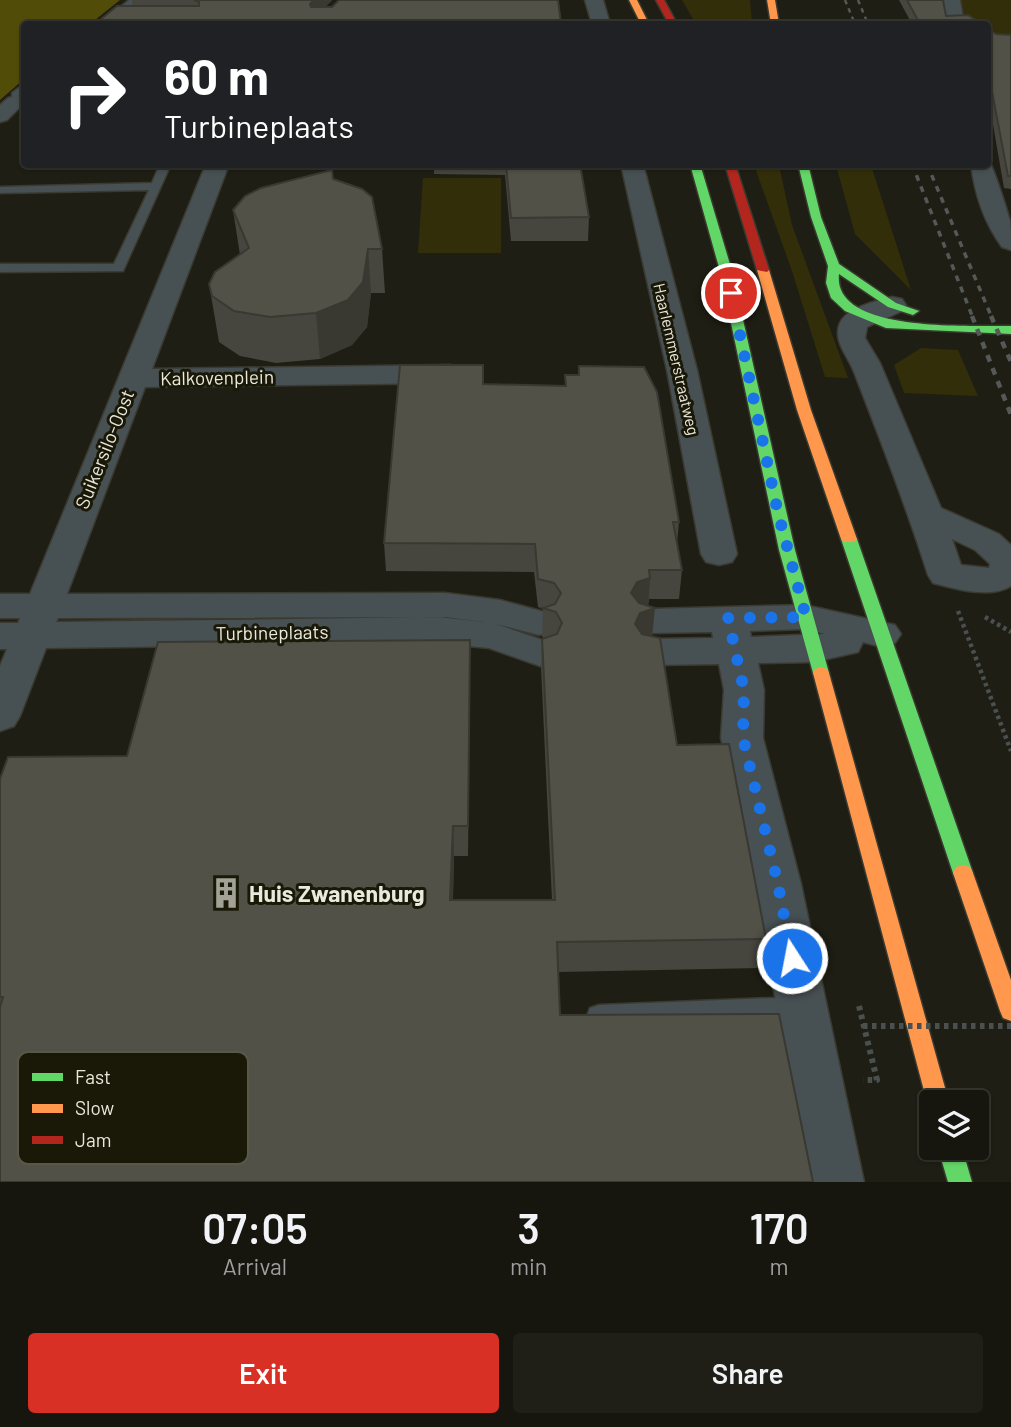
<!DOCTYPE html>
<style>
:root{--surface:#16160f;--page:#1f1f18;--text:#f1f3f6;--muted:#9e9f9e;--line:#35352f;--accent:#d93025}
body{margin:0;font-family:Barlow,sans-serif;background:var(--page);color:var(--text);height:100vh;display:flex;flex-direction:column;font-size:26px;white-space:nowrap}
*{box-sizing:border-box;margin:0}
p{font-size:23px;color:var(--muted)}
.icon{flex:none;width:38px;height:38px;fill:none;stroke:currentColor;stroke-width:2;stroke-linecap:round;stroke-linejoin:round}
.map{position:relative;height:1182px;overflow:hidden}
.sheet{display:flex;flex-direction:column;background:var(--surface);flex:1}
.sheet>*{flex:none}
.top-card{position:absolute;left:21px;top:21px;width:970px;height:147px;border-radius:7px;box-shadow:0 2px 5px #0004,0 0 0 2px var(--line);background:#202124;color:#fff;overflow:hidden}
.buttons{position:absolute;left:919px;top:1090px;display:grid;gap:14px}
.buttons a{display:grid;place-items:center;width:70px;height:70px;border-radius:7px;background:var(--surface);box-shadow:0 2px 5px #0004,0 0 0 2px var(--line);font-size:35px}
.pin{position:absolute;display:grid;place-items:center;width:60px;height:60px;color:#fff;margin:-30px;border:4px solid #fff;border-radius:50%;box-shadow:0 2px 7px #0007}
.me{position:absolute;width:77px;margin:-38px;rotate:349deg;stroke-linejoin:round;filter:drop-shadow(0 0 5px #0008)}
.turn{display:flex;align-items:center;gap:24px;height:147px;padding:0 28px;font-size:32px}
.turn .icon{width:91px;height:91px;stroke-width:2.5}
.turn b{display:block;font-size:49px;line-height:60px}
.eta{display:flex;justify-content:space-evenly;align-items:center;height:119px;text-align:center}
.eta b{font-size:42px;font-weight:600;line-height:49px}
.action{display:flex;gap:14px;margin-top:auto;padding:14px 28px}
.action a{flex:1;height:80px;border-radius:7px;background:var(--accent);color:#fff;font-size:28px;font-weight:600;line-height:80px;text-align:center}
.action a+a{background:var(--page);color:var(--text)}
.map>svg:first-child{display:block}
</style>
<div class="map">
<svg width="1011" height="1182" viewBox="0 0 1011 1182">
<rect width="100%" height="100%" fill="#1e1e14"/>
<path fill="#322e0a" d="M682,0H750L752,24H696Z
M958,0H1011V46L987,45V24H964Z
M754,165H779L792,225L848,378L825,377L792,271Z
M836,165H871L911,290L855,234Z
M423,178H501V253H418Z
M921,348L958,350L978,396L904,393L894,365Z"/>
<path fill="#524c09" d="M0,0H120L90,24H24V79L0,100Z"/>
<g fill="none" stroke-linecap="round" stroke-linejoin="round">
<defs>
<path id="lane" d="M129,0H138L109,24H100Z
M24,84V92L20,102L12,104V93Z
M160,164H171L123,271L0,272V264H114L149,190L0,193V187L152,183Z
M798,997L806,1001L810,1008L806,1015L798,1019L599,1027L590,1024L587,1016L590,1008L599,1005Z"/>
<path id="street" d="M585,0H603L610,24H592Z
M942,0H960L964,24H946Z
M15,96L22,98L24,103L7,120L0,122V105L8,98Z
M987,158C992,162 1007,210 1010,221C1011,229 1011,241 1011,250L1002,247C984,222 975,196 971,164H987Z
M206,164H229L152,369L450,365L460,368L465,374L460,380L450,383L145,387L67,594L445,593L500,600L552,614L558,623L552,632L539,635L496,624L554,644L559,653L554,662L540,666L489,648L437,643L46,648L20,716L14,726L0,731V666L7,649H0V623H18L20,618H0V594H30ZM437,617L56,622L58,618L445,617L484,622Z
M621,164H643L697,370L737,554L732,562L719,565L706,562L701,554L667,370Z
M892,297L902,299L906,305L902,311L867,327L865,338L880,363L941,508L999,534L1011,545V586C990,599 956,589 933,583L928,575C906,506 880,439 854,372C848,356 832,340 840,323C847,307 877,301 892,297ZM952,539L975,550L990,564L989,568L961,565Z
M805,605L895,625L901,634L895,643L882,647L863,642L858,652L814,662L758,663L764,690L763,738L801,884L864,1182H808L755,884L721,738L724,690L719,664L654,665L640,661L635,652L640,643L654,639L713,638L712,632L650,633L637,630L631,621L637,612L650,609ZM805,629L825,634L751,637L750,631Z"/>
<path id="fast" d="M690,164H700L732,271L795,550L829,673L827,677H815L813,673L779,550L720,271Z
M798,164H808L821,217L839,264L896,303L919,311L913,315L888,307L839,274C832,334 972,325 1011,326V334L886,328L845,311L831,298L826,283L828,266L811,217Z
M849,534L857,539L973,873L970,879L963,881L956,879L953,873L841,539Z
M938,1148H962L972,1182H948Z"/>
<path id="slow" d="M629,0H637L649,24H641Z
M767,0H775L779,24H771Z
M763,267L769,270L811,410L857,539L854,542H844L841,539L797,410L757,270Z
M821,667L827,669L829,673L949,1102H931V1110L927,1102L813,673L815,669Z
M963,865L970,867L973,873L1011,980V1021L1003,1018L1000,1011L953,873L956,867Z"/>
<path id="jam" d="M656,0H664L677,24H669Z
M725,164H735L769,270L767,272L757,270Z"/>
</defs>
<use href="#lane" stroke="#3a3a31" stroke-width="3"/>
<use href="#street" stroke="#3a3a31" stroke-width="3"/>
<use href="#fast" stroke="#3a3a31" stroke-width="3"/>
<use href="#slow" stroke="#3a3a31" stroke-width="3"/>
<use href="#jam" stroke="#3a3a31" stroke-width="3"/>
<path stroke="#4a5050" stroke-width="4.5" stroke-dasharray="3.5 3.5" stroke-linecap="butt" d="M958,611L1011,751
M985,617L1011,632"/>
<path stroke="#4a5050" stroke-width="6" stroke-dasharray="4.5 4.5" stroke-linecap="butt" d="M859,1006L877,1080H863"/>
<use href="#lane" fill="#475053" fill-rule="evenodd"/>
<use href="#street" fill="#475053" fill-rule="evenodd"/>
<use href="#fast" fill="#63d668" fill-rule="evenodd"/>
<use href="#slow" fill="#ff974d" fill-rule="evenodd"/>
<use href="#jam" fill="#b3261e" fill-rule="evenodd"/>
<path stroke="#545856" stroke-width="2.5" stroke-dasharray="4.5 4.5" stroke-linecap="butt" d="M845,0L855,24
M858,0L868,24"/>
<path stroke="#545856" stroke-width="3.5" stroke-dasharray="6 6" stroke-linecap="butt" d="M912,164L973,318
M927,164L992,318"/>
<path stroke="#545856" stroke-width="4.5" stroke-dasharray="7 7" stroke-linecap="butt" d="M972,316L1011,415
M991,316L1011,362"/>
<path stroke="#4a5050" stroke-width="6" stroke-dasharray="4.5 4.5" stroke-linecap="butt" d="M863,1026H1011"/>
</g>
<path fill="#46463e" d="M132,0H332L325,7L133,6Z
M899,0H943L946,16L982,24H912Z
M987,28L996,34L1011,35V189L1004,188L987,90Z
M434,164H580L589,217L588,241H511L505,175L434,174Z
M333,179L382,249L385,293H371L367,327L352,345L320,359L276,363L240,356L219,342L209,284L240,255L233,210Z
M579,366L679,522L677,543L682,570L679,599H649L648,606L652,637L677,745L766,939L760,968L558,972L560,1015L0,1182V779L127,756L470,640L468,856H454L453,900H552L541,668L542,639L545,638L542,637L543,609L538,607L534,572L386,571L384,543L484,384L565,386V375H578Z"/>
<path fill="#393932" d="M314,0H332L312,22L310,4Z
M368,249L371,293L367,327L352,345L320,359L316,313Z
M650,578L648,607L635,611L631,593L637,582Z
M655,608L652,637L638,642L635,624L640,613Z
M470,640V669L468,856V826Z
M453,826L454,856L452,930L450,900Z"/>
<path fill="#515148" stroke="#393932" stroke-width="2" d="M194,0H314L310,4L311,7H332L339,0H558L561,24H95L117,6H199V2Z
M907,0H943L946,16L968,15L982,24H920Z
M987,28L996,34L1011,35V176H1008L987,65Z
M506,164H580L589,217L511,218Z
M332,170L333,179L362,189L372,197L382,249H368L363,282L348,300L316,313L270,317L234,311L212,296L209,284L215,272L249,248L233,210L245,196L261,188Z
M400,365H483V384L566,386L565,375H579V366L644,367L657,392L679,522H673L682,570H649L650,578L637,582L631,593L639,603L655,608L640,613L635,624L642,634L660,638L677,745L729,744L766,939L557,942L560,1015L779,1014L813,1182H0V1007L3,997H0V779L8,757L127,756L158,642L470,640L468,826H453L450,900H555L542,639L557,634L562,623L556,612L543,608L555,604L561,593L554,583L538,579L535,544L384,543Z"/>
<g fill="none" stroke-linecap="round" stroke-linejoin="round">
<path stroke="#1a73e8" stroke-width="12" stroke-dasharray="0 21.6" d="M731,293L778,513L806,617L728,618L744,690L743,738L778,884L792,958"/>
</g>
<defs>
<symbol id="building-bare" viewBox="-9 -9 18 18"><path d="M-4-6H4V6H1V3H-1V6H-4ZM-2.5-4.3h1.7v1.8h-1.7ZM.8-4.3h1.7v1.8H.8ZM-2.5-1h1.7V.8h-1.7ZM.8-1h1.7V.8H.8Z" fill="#a3a297" stroke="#1a1807" stroke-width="2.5" paint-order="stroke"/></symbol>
</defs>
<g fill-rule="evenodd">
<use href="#building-bare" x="204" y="871" width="44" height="44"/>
</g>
<g text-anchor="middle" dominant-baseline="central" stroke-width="6" stroke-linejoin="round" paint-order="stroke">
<g font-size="16" fill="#eae9de" stroke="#1a1807">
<text transform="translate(677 359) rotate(77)">Haarlemmerstraatweg</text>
</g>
<g font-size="19" fill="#eae9de" stroke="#1a1807">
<text transform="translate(217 377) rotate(-1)">Kalkovenplein</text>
<text transform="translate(104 449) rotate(-68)">Suikersilo-Oost</text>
<text transform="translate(272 632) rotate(-1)">Turbineplaats</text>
</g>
<g font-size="23" font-weight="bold" fill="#eae9de" stroke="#1a1807" text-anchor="start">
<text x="249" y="893">Huis Zwanenburg</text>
</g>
</g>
<rect x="18" y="1052" width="230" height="112" rx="10" fill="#1a1807" stroke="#585748" stroke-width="2"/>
<rect x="32" y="1073" width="31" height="8" fill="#63d668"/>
<rect x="32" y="1104" width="31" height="9" fill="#ff974d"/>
<rect x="32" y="1136" width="31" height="8" fill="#b3261e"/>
<g font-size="19" fill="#eae9de">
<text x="75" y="1084">Fast</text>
<text x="75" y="1115">Slow</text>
<text x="75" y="1147">Jam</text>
</g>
</svg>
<div class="buttons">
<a><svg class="icon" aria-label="layers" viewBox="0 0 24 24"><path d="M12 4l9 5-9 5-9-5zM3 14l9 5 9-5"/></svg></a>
</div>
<div class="pin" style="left:731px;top:293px;background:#d93025"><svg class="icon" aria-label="arrive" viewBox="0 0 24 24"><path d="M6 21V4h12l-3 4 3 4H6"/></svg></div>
<svg class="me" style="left:792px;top:958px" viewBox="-20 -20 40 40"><circle r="17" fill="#1a73e8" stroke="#fff" stroke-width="3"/><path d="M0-11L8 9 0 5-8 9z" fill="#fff"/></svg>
<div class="top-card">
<div class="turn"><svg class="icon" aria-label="right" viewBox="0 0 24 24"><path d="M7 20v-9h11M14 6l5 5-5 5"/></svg><div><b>60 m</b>Turbineplaats</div></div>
</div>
</div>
<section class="sheet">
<div class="eta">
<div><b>07:05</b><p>Arrival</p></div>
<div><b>3</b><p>min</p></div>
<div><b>170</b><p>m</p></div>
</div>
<div class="action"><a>Exit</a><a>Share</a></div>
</section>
